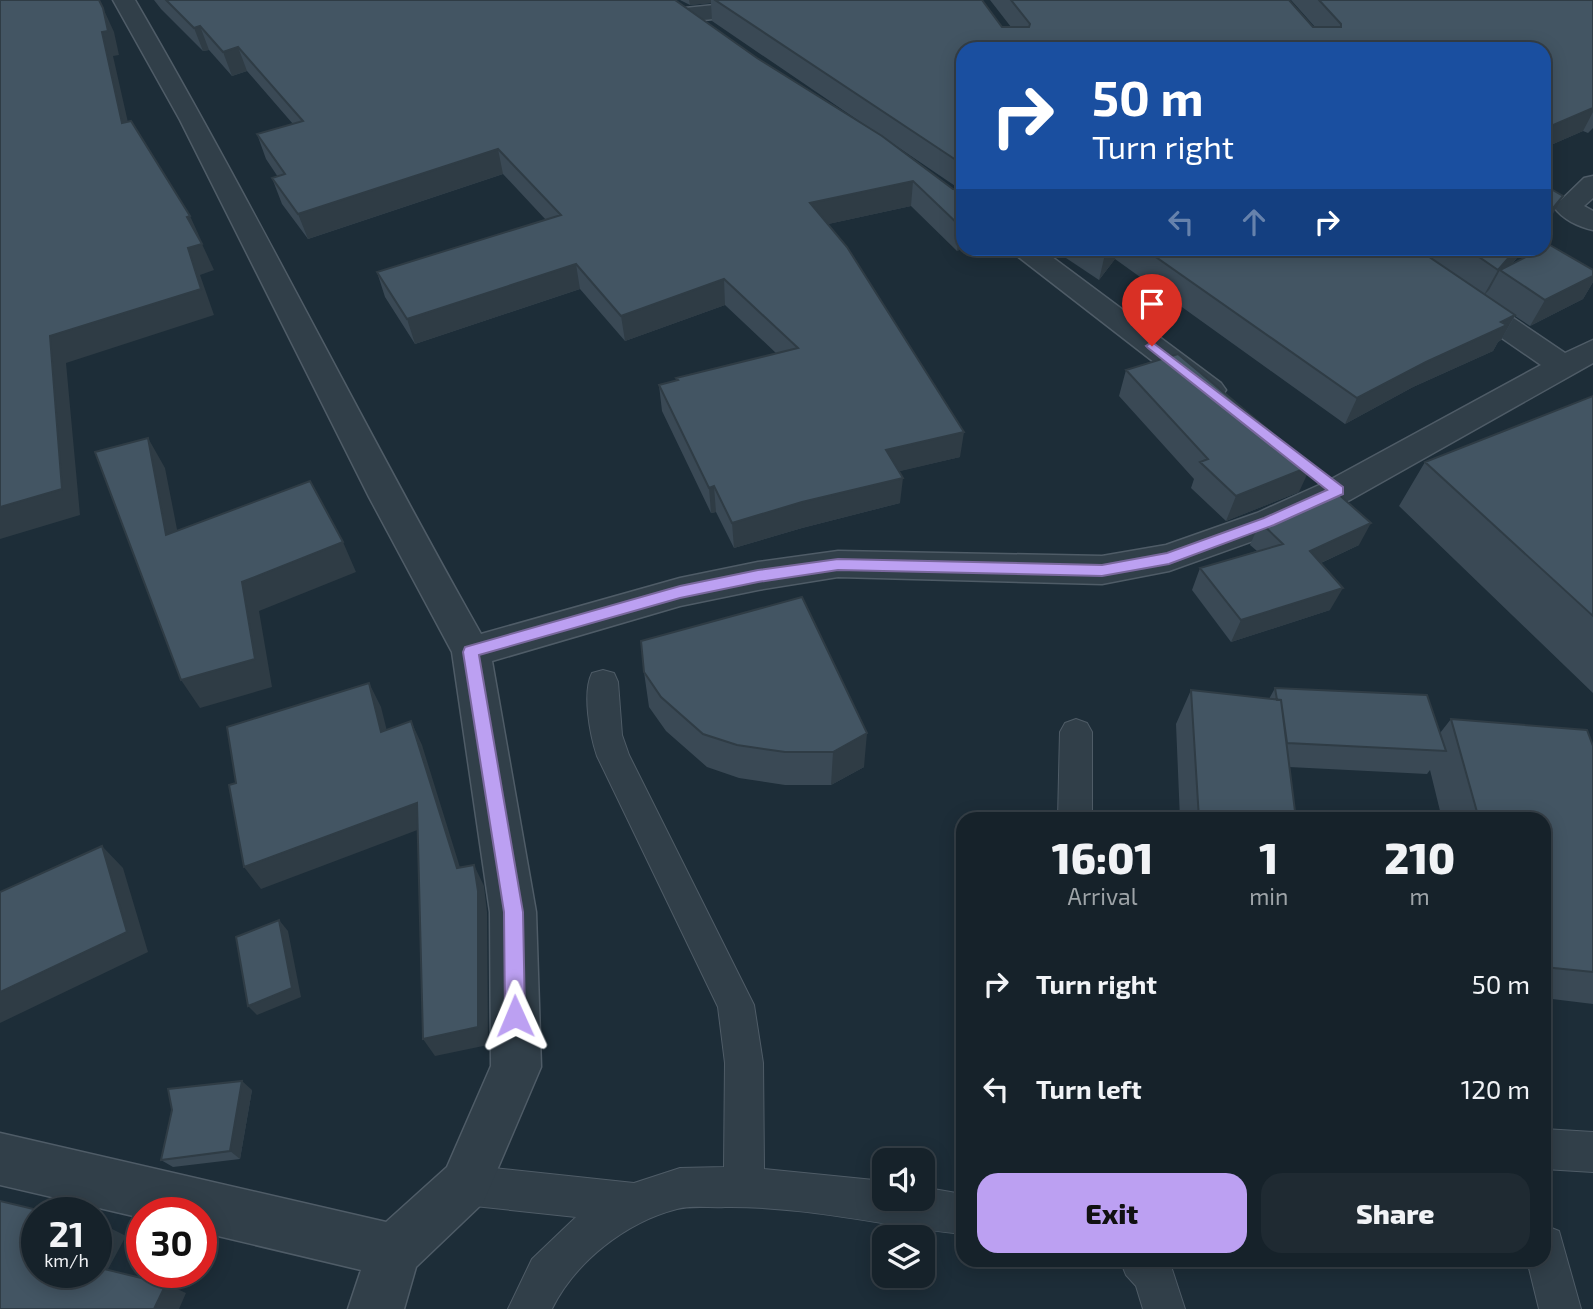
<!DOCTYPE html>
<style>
:root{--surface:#16222a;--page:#1f2a32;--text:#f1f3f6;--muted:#9ea4a8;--line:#353f47;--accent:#bca0f2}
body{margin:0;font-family:"Exo 2",sans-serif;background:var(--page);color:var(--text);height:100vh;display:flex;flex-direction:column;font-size:26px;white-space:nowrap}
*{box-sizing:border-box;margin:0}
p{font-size:23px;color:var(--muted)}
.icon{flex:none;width:38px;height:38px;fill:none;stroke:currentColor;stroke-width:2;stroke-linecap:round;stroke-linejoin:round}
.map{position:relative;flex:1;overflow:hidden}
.sheet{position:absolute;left:956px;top:812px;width:595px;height:455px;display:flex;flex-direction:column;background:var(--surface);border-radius:21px;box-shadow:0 4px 18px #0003,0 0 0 2px var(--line)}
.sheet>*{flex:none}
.hud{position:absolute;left:956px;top:42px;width:595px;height:214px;border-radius:21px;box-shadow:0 4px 18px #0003,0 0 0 2px var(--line);background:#1a4fa0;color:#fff;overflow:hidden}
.tools{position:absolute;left:872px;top:1148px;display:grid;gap:14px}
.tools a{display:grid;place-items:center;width:63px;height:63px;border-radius:14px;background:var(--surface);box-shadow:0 4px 18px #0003,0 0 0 2px var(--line);font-size:35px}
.speed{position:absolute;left:21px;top:1197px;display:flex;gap:14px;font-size:35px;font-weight:700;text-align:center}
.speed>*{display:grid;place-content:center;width:91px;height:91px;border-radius:50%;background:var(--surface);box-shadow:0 4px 18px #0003,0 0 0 2px var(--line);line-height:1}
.speed small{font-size:18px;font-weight:400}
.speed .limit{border:10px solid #d22;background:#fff;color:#111}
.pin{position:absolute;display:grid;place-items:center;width:60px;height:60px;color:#fff;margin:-72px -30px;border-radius:50% 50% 50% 0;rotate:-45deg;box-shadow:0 0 7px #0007}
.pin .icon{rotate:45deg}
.me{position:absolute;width:77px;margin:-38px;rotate:359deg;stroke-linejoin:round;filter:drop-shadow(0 0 5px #0008)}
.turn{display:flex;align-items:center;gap:24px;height:147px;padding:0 21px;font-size:32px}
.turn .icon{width:91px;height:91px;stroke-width:2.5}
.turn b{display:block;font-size:49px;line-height:60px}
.lanes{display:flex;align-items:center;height:66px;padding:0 21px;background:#0003;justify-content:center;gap:35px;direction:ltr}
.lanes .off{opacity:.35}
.eta{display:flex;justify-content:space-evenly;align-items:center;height:119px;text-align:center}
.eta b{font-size:42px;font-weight:800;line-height:49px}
.primary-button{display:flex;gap:14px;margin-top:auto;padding:14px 21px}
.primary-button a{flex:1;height:80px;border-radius:21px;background:var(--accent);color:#111;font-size:28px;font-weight:800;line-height:80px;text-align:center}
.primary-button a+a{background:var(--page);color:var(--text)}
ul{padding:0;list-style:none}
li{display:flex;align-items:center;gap:21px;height:105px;padding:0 21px}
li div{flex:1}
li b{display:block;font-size:26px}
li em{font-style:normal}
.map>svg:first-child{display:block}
</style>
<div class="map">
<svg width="1593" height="1309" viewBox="0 0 1593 1309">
<rect width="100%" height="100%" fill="#1d2d38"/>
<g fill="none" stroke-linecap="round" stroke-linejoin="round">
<defs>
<path id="service" d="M603,670L614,673L618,682L622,735L629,755L754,1005L763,1063L764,1169L884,1181V1199H922V1187L962,1194V1234C883,1226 805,1206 725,1207C710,1208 692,1205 677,1209C626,1222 575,1262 552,1309H508L532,1259L576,1217L465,1205L451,1199L445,1185L451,1171L465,1165L634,1183L680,1168L724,1167L725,1063L718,1007L597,756C590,735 582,693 592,673Z
M1076,719L1087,723L1092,732V819H1058L1060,732L1065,723Z
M1544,1129L1593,1132V1172L1544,1169Z
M1544,1225L1559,1231L1581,1309H1539L1527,1260H1544Z
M1120,1260H1169L1185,1309H1143L1136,1286L1126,1275Z"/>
<path id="minor" d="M113,0H135C256,208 362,424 481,634L680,578L758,562L838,551L1102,556L1166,545L1257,513L1326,482L1541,365L1380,254L1376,248H1410L1565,353L1593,340V363L1350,500L1281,531L1169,571L1102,584L838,577L758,590L680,606L492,661L536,912L541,1067L483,1203L416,1267L404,1309H348L361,1270L201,1232V1213H142V1218L0,1185V1133L386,1222L447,1167L491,1066L490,912L452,652L369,497L180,120Z
M763,0H835L832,5L824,7L685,22L677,20L674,15L677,10L685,8Z
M1593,176V198L1584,206L1593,211V230C1579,227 1562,219 1554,207L1584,178Z
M1007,248H1040L1221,383L1226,390L1221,397L1210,400L1199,397Z"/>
</defs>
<use href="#service" stroke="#4f5c67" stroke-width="2"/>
<use href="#minor" stroke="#4f5c67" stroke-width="3"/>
<use href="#service" fill="#313f49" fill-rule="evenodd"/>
<use href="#minor" fill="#313f49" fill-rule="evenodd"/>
</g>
<path fill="#3a4955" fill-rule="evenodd" d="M154,0H675L757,58L881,136L712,21L711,3L690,5L680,0H982L1002,27H1011L990,0H1289L1313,27H1315L1291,0H1593V128L1588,133L1583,131L1544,148V49H962V248L957,251L911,206L828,224L960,457L899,471L900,503L802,528L734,548L716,512L711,513L662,411L659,385L676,381V378L777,354L725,305L625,341L580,289L415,344L385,297L377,272L546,220L503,174L308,239L282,204L272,178L278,177L266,159L257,134L293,124L247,71L232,76L209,50L203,51L161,9ZM883,137L961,190L953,189Z
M1051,248H1525L1512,264L1593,270V282L1583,299L1530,326L1515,316L1501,340L1498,342L1493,351L1413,387L1345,424L1115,259L1099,280Z
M1126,370L1299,492L1226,521L1191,488L1194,479L1119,396Z
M1593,396V693L1399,506L1425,462Z
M1260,522L1359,545L1321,563L1330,610L1231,642L1192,590L1200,568L1257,551L1250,545Z
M641,641L864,767L831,785H785L739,778L707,767L666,731L649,707L644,672Z
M1275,688L1440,733L1451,719L1593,746V1004L1544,998V819H1442L1430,770L1427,774L1289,767L1296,819H1180L1176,724L1191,690L1269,699Z
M252,1090L240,1159L173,1167L161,1160Z"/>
<path fill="#2f3c45" d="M689,0H711V3L690,5Z
M103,8L114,32L119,55L113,56L134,149L122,123L102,32Z
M200,26L209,50L203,51L194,28Z
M238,47L247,71L232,76L223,52Z
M1593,108V112L1583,131L1544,148V129Z
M498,149L503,174L308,239L298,214Z
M913,181L911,206L810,228V203Z
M1563,196L1549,221L1544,228V219Z
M190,216L202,242L187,217Z
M962,225V248H965L957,251L960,226Z
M202,244L214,270L200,275L214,315L66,363L80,515L0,539V507L50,336L188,248Z
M1109,248H1118L1115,259L1099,280L1105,254Z
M1517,248H1525L1504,273L1500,270L1489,290L1484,295L1498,270Z
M576,264L580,289L415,344L407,319Z
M1593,276V282L1583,299L1530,326L1545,300Z
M724,279L725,305L625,341L621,316Z
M1515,315L1501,340L1498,342L1493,351L1413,387L1345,424L1357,398Z
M964,432L960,457L884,475L886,450Z
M148,438L165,468L184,565L166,535Z
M1311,466L1299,492L1226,521L1236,496Z
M903,478L900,503L802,528L734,548L732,523L802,502Z
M714,486L716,512L711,513L709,488Z
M1371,523L1359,545L1299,573L1310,551Z
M343,542L356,572L259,611L272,687L200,708L181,680L242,582Z
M1343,588L1330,610L1231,642L1241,620Z
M369,683L381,707L393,755L381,732Z
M411,721L422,745L467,890L457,868Z
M867,733L864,767L831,785L833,752Z
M417,803L428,826L261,889L244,867Z
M102,846L123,868L148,952L0,1023V992Z
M474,865L484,886L487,912L488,1045L435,1056L423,1039Z
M279,920L288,931L301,997L257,1015L248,1006Z
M242,1081L252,1090L240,1159L230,1151Z
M104,1225L126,1236L106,1273L96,1269V1239Z
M166,1284L186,1293L179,1309H154Z"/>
<path fill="#435563" stroke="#2f3c45" stroke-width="2" d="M0,0H99L103,8L108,31L102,32L122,123L131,121L190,216L187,217L202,244L188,248L201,289L50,336L62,489L0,507Z
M166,0H675L757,58L882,136L953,189L962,190V225L960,226L913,181L810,203L847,247L964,432L886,450L903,478L802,502L732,523L714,486L709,488L659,385L678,380L676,378L798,348L724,279L621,316L576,264L407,319L377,272L561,215L498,149L298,214L272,178L285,174L257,134L303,121L238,47L223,52L200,26L194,28Z
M715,0H982L1002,27H1029L1030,24L1011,0H1289L1313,27H1341V24L1319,0H1593V108L1544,129V49H962V164Z
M1544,185L1563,196L1544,219Z
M1550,245L1593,270V276L1545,300L1500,270Z
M1096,248H1109L1105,254Z
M1143,248H1416L1515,315L1501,322L1507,325L1426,362L1357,398Z
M1466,248H1517L1498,270Z
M1178,354L1311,466L1236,496L1200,462L1208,459L1126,370Z
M1593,396V616L1425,462Z
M148,438L166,535L310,481L343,542L242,582L255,659L181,680L95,452Z
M1336,492L1371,523L1310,551L1343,588L1241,620L1200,568L1283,544L1260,522Z
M802,597L867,733L833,752H785L737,745L703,734L661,697L644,672L641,641Z
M369,683L381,732L411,721L457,868L474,865L478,891V1027L423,1039L417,803L244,867L229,785L236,783L227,727Z
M1275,688L1427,695L1446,751L1287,743L1281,700H1277Z
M1191,690L1281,700L1296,819H1199Z
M1451,719L1587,730L1593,746V972L1544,967V819H1479Z
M102,846L127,932L0,992V892Z
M279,920L292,988L248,1006L236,937Z
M242,1081L230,1151L161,1160L172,1110L168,1089Z
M0,1201L50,1213H37V1272H96V1267L166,1284L154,1309H0Z
M96,1223L104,1225L96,1239Z"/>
<path fill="#bca0f2" stroke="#7a689d" stroke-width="2" d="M1152,342L1343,487V494L1274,525L1169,564L1102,576L838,570L758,582L680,598L479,655L523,912L525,1016L522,1022L515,1025L508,1022L505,1016L504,912L463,652L465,647L680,586L758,570L838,559L1102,565L1167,553L1264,518L1327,490L1148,348L1146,346Z"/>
</svg>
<div class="tools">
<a><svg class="icon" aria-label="sound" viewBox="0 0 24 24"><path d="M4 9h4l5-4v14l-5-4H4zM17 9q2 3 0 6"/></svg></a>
<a><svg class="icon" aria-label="layers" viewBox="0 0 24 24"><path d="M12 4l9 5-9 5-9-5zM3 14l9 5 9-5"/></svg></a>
</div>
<div class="speed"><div>21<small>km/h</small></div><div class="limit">30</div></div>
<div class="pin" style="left:1152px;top:346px;background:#d93025"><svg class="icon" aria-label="arrive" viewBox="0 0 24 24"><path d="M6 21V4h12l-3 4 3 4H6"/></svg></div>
<svg class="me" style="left:515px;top:1016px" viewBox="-20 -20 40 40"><path d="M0-17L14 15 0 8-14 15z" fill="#bca0f2" stroke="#fff" stroke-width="4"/></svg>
<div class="hud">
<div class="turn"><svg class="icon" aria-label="right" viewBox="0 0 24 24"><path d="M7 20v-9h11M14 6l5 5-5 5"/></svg><div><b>50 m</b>Turn right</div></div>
<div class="lanes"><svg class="icon off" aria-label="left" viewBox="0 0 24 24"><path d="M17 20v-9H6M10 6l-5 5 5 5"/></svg><svg class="icon off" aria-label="ahead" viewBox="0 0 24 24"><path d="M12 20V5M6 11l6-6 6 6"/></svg><svg class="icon" aria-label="right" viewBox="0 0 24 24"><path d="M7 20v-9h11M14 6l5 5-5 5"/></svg></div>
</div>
<section class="sheet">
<div class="eta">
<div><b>16:01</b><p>Arrival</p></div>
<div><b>1</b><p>min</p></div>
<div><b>210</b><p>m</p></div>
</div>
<ul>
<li><svg class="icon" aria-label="right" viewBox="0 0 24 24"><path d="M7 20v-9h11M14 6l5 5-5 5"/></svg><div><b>Turn right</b></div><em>50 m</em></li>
<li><svg class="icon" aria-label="left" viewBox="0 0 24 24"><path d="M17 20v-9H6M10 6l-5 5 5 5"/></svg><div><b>Turn left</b></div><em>120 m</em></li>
</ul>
<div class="primary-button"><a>Exit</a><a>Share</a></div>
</section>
</div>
